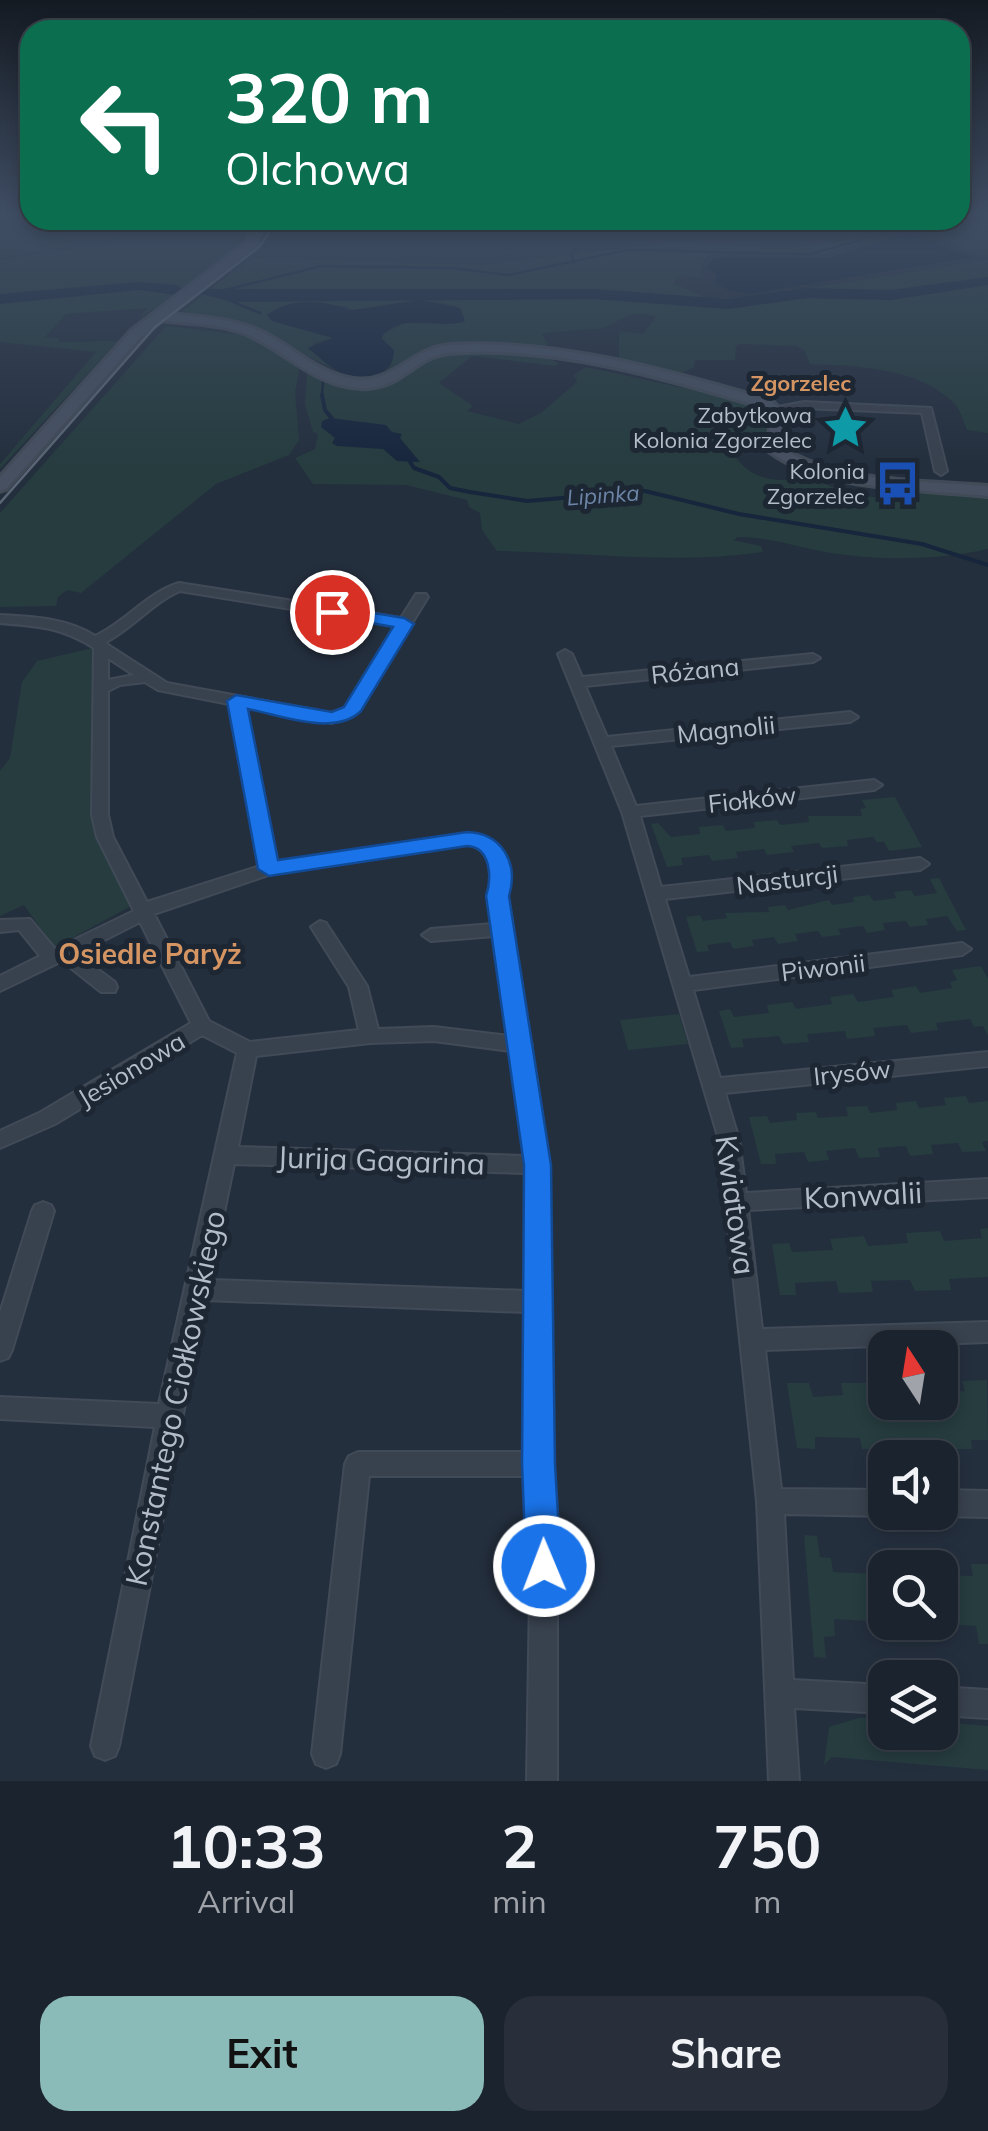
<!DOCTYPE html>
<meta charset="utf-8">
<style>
:root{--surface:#1b232e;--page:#282f3a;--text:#f1f3f6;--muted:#a0a4aa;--line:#39404a;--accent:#8bbbb9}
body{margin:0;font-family:Mulish,sans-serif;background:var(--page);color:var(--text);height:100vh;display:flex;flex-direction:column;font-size:38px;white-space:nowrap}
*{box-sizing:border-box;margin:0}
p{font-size:32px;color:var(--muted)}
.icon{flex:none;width:55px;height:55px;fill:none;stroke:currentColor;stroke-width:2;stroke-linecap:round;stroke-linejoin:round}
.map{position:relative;height:1781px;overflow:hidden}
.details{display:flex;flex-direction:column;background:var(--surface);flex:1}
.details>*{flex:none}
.banner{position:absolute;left:20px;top:20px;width:950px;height:210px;border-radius:30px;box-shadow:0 5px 15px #0003,0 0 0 2px var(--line);background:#0b6e4f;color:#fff;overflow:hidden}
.needle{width:65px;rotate:348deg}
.controls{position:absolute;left:868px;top:1330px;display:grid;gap:20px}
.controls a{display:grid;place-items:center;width:90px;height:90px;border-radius:20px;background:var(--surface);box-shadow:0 5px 15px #0003,0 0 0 2px var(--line);font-size:50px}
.pin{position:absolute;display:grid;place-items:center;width:85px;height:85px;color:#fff;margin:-42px;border:5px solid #fff;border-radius:50%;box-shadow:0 2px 10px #0007}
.me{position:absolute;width:110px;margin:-55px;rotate:359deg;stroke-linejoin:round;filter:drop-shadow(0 0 8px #0008)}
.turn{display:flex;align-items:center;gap:35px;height:210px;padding:0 40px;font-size:45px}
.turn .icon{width:130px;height:130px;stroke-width:2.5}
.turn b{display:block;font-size:70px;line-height:85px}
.eta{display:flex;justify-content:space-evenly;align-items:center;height:170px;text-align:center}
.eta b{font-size:60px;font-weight:700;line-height:70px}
.primary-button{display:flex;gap:20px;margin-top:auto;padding:20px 40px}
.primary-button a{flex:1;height:115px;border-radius:30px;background:var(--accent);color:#111;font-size:40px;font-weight:700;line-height:115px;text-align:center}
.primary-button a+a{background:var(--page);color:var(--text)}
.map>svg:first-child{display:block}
</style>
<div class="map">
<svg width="988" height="1781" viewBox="0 0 988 1781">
<rect width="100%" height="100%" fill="#242f3e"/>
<path fill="#263c3f" d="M0,216H30V220H252V228L243,229L254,230L242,249L187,288L143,285L180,291L138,319L148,308L66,314L45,337L60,338L58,342L118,341L0,469V464L96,352L0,342V300L77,296L131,287L0,298V260L134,237L0,258Z
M922,221L988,223V256C974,257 940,235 923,229Z
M869,237L875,239L823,254L712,253L703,261L700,273L704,278L678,276L673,283L709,299L752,297L988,260V280L949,283L909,292L988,282V433L967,430C963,421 960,408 953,402C916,367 857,366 810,364L804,350L796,346L740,344L736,346L735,360H695L694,367L671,378L619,363V331L643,334L656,317C624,306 619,327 597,329C578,330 560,331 541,334L548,343L543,353L436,347L412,358L397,375L384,372L391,366L394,350L382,341L383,334L405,323L449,324L460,308C423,295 389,305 352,310L345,306L284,305L267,314L272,321L333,338L315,343L309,349L338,371L245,326L176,316L251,258L483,265L678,242L787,249Z
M166,326L245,335L300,365L295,393L299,440L289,455L216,484L81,593L67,590L58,597L56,606L0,607V513Z
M475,350L547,357L558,363L556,366L472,356L439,383L473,406L467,411L519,424L541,413L577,382L574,375L586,367L758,404L771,414L767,441L761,448H741L736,458C766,495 798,470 830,486C847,493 862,496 882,498L885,484L988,498V549C938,560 882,561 831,553C799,548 770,537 738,537L733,540L761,546L763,552C674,565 586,552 497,551L482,530L480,513L469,507L467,500L406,485L313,484L295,458L315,449L318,434L313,432L305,404L307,374L314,373L346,386L387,385L404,379L435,353Z
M93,648L95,825L105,856L133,905L54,948L24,905L0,916V771L10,758L22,682L37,661Z
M895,797L922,847L889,851L884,842H877L873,837L847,840L848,846L822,848L819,843L791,846L794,852L767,855L764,849L736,852L738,858L712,861L709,855L681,858L683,865L667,867L651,824L658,823L671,837L700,834L699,827L723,825L726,831L755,828L754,822L777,820L780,825L809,822L808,816H862L860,809L866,808L862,800Z
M939,878L966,930L957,931L947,916L926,919L928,925L910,927L906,921L883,923L885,930L867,933L863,926L838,929L841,935L822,937L818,931L795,934L798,941L778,944L774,937L752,940L754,946L733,949L730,942L707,945L709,951L697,952L686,917L700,915L703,921L727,918L725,913L769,912L768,907L785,905L788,910L829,900L832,905L854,902L853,897L869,895L874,901L896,898L894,892L911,890L915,896L937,893L930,879Z
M981,966L988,979V1036L983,1026L974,1027L970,1019L936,1023L938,1030L911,1033L907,1025L873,1028L875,1036L847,1039L845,1031L807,1034L809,1042L783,1044L779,1036L742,1039L744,1047L731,1048L719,1011L730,1009L734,1017L769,1013L767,1005L792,1002L796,1009L832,1004L830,997L853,994L858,1002L894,997L891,990L916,986L920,993L952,988L950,982L957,980L952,970Z
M679,1014L688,1044L628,1050L620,1020Z
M966,1096L969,1103L988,1101V1141L982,1142L986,1151L962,1152L958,1143L931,1145L933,1154L910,1156L906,1146L878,1148L880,1157L859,1158L855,1148L826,1151L829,1160L808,1162L804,1152L775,1154L776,1164H761L749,1117L767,1116L770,1123L797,1120L796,1113L816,1112L818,1118L848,1116L846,1107L867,1106L870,1113L897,1110L896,1103L916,1101L919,1108L946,1105L944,1098Z
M988,1228V1277L949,1279L951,1290L915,1291L910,1280L871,1281L873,1292L839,1293L836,1281L795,1283L796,1295H780L772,1244L789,1243L792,1252L833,1250L830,1239L864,1236L868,1246L908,1243L906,1233L940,1231L944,1241L982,1238L980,1229Z
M987,1380L988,1440H971L972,1449H941L938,1439H891L892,1449H862L860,1438L815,1437V1449L797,1448L787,1383H809L813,1397L843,1395L841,1383H870L873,1394H885V1402H940V1392L965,1391L962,1381Z
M804,1535L817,1536L820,1557L831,1558L833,1572L881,1574L879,1560L922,1561L923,1567L885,1568V1622H940V1575L973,1576L971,1564H988V1644H979L976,1626L926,1623L928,1641L885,1638L883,1622L834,1619L835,1636L824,1637L826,1658L814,1657Z
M859,1718H885V1732H940V1722L988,1726V1770L832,1757L824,1765L829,1727Z"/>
<path fill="#17263c" d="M909,233L972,257L748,294L728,290L715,282L717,275L706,267L714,259L724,257L828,258Z
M422,300L460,308L465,321C439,331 401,309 381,338L394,350C394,377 364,381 342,373C330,368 318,356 308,348L333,338L272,321L267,315C293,296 324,301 350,310C355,311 409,301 422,300Z
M330,418L386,425L392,432L402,434L400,438L420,462L397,461L383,449L337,446L332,443L335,438L321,427L322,421Z"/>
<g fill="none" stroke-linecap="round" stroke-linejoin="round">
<path stroke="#17263c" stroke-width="2.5" d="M579,220L583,242
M574,263L571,255L576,249
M209,294L321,266L451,268L508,275L627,250L810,254L888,233L875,222
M219,296L260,313
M322,397L323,380"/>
<path stroke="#17263c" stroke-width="4" d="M322,395L325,410L333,420
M409,460L414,468L439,477L450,488L470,492L527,501L645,491L739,514L922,544L988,565"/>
<path fill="#17263c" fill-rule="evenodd" d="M988,277V285L891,300L808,298L728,309L594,299L233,302L201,294L209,289H594L728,299L808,288L891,290Z
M139,282L176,285L184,290L176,295L139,290L0,304V294Z"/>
<defs>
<path id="street" d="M804,402L931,408L947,471L941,475L935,471L922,413L804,408L774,412L768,409Z
M179,583L401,618L416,594H426L428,597L356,714L332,723L245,706L276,862L467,834L492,841L498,846L508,866L507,896L529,1040L532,1045L530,1048L548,1165L549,1297L551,1302L549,1307L551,1464L557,1530V1781H527L531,1530L526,1476H369L340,1754L336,1764L326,1768L316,1764L312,1754L345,1464L349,1456L358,1452H526V1312L205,1300L119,1746L115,1756L105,1760L95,1756L91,1746L155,1427L0,1419V1397L159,1404L237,1053L202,1035L55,1124L0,1148V1131L41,1112L191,1023L140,922L77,954L115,982L117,987L115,992H101L62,961L0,991V976L40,956L19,930L0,932V920L30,919L55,949L134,911L97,837L92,815L94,648C62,627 38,626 0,623V615C33,617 67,618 95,636C126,622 146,593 179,583ZM180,591L396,626L345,708L331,713L167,683L108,645L106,642C133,628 152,603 180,591ZM108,658L134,675L108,680ZM145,682L158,690L229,704L260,866L147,902L113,837L108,815V691L120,685ZM467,844C497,851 489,875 490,898C490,907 492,916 493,924L431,929L422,935L431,941L495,936L509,1036L434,1027L378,1029L367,986L326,923L320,921L311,927L349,987L359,1030L250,1042L209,1021L154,914L271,874ZM434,1041L511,1051L525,1156L238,1147L256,1056L370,1043ZM234,1164L526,1173V1291L210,1280Z
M565,650L572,654L582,677L813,654L820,658L813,662L585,686L607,737L850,712L858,717L850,722L611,746L636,806L874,780L882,785L874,790L640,816L661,887L920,858L929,864L920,870L665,899L689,977L962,943L971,949L962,955L693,990L720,1078L988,1052V1066L725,1093L739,1140L746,1193L988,1179V1197L748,1210L762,1329L988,1322V1342L765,1350L781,1489L885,1490V1512H892L885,1516L784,1514L793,1680L885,1685V1713L794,1708L799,1781H769L757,1501L719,1140L622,812L558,654Z
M43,1202L51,1205L54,1211L12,1350L8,1358L0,1361V1313L32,1211L35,1205Z
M940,1490L988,1491V1517L940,1516L933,1512H940Z
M940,1687L988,1690V1718L940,1715Z"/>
<path id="secondary" d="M253,220H265L255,247L170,314C203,317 237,319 266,334C295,349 321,375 354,379C393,385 412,347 451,345C558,339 670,371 772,401L784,414L782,447C831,483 928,481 988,486V496C923,489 822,491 769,451L770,415L762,407C663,377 553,345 449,353C414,356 401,391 360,388C314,386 284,349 244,333C218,323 189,324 162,320L141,337L6,489L0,491V477L131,331L246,243Z"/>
</defs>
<use href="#street" stroke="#414a57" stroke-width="4"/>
<use href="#secondary" stroke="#414a57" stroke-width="6"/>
<use href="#street" fill="#38414e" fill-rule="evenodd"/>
<use href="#secondary" fill="#465061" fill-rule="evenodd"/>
<path stroke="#5a6575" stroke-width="2.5" d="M0,503L155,327L259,247L268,234L269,220"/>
</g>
<linearGradient id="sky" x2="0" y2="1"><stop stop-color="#141a22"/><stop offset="0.46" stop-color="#3f4d63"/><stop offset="1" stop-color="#3f4d63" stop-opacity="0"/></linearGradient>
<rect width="988" height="465" fill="url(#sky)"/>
<path fill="#1a73e8" stroke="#114b97" stroke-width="2.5" d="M332,606L404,618L414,624L361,711C335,737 280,715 248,709L278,860L467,832C502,833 519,863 509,896L551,1165L555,1464L561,1566L556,1578L544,1583L531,1578L526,1566L522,1464L524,1165L486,896C492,878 491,847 467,846L269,876L258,869L227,701L236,695L332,712L344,707L393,627L326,615L323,612Z"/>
<defs>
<symbol id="sight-bare" viewBox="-9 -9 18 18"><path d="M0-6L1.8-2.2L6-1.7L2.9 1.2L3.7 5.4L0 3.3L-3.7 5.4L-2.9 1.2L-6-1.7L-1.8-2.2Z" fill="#0f9aa8" stroke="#1d2633" stroke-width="2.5" paint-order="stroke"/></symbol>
<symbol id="bus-bare" viewBox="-9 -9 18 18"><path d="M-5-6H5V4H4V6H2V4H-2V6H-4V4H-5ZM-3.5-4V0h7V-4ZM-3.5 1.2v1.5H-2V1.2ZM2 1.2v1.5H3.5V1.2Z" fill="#1a4fb4" stroke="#1d2633" stroke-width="2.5" paint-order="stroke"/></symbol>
</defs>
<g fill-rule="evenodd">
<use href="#sight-bare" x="814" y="396" width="63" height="63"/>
<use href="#bus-bare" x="866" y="452" width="63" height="63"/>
</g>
<g text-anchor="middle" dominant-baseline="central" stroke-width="10" stroke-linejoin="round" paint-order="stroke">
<g font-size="22" font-weight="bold" fill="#d59563" stroke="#1d2633">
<text x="801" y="383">Zgorzelec</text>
</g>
<g font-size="22" fill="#b4bcc9" stroke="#1d2633" text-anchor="end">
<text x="812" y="415">Zabytkowa<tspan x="812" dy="25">Kolonia Zgorzelec</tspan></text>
<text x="865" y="471">Kolonia<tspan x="865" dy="25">Zgorzelec</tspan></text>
</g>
<g font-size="22" font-style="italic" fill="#6d86a8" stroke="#1d2633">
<text transform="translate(603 495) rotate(-4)">Lipinka</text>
</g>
<g font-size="25" fill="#b4bcc9" stroke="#1d2633">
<text transform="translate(695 670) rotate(-6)">Różana</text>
<text transform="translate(726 729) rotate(-6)">Magnolii</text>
<text transform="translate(752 799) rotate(-6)">Fiołków</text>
<text transform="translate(787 879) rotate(-7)">Nasturcji</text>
<text transform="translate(823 967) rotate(-7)">Piwonii</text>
<text transform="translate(131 1069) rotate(-31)">Jesionowa</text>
<text transform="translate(852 1072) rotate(-6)">Irysów</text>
</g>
<g font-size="28" font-weight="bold" fill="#d59563" stroke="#1d2633">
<text x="150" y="953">Osiedle Paryż</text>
</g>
<g font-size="30" fill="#b4bcc9" stroke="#1d2633">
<text transform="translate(381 1160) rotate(2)">Jurija Gagarina</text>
<text transform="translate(863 1195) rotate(-3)">Konwalii</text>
<text transform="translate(736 1205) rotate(82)">Kwiatowa</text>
<text transform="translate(175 1398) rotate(-78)">Konstantego Ciołkowskiego</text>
</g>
</g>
</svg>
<div class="controls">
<a><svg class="needle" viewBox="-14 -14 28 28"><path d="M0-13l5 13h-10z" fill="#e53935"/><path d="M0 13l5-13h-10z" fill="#a0a4aa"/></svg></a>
<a><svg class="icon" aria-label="sound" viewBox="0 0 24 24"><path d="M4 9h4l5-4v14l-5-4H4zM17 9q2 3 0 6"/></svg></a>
<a><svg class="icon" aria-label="search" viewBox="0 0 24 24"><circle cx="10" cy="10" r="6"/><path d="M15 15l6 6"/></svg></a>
<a><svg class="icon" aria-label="layers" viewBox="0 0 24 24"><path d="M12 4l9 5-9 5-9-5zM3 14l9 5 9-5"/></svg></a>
</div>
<div class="pin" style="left:332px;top:612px;background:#d93025"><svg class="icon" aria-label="arrive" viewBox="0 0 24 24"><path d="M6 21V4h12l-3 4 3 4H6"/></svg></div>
<svg class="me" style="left:544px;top:1566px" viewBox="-20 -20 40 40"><circle r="17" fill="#1a73e8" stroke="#fff" stroke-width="3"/><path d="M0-11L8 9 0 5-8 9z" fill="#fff"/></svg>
<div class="banner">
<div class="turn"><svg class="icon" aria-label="left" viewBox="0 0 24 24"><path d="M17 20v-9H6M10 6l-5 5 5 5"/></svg><div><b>320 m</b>Olchowa</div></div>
</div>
</div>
<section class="details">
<div class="eta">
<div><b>10:33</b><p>Arrival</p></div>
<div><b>2</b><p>min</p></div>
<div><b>750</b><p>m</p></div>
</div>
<div class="primary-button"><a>Exit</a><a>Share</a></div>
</section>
